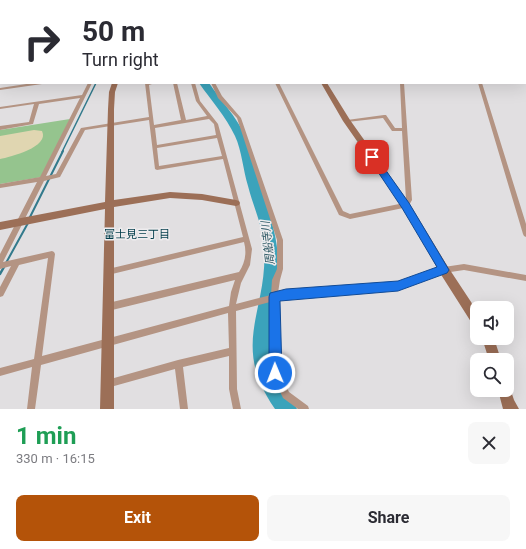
<!DOCTYPE html>
<meta charset="utf-8">
<style>
:root{--surface:#fff;--page:#f7f7f7;--text:#2b2b33;--muted:#7c7c81;--accent:#b45309}
body{margin:0;font-family:Roboto,"Noto Sans JP",sans-serif;background:var(--page);color:var(--text);height:100vh;display:flex;flex-direction:column;font-size:15px;white-space:nowrap}
*{box-sizing:border-box;margin:0}
p{font-size:13px;color:var(--muted)}
.icon{flex:none;width:22px;height:22px;fill:none;stroke:currentColor;stroke-width:2;stroke-linecap:round;stroke-linejoin:round}
.map{position:relative;height:409px;overflow:hidden}
.details{display:flex;flex-direction:column;background:var(--surface);flex:1}
.details>*{flex:none}
.hud{position:absolute;left:0px;top:0px;width:526px;height:84px;box-shadow:0 4px 16px #0002;background:#fff;color:var(--text);overflow:hidden}
.fabs{position:absolute;left:470px;top:301px;display:grid;gap:8px}
.fabs a{display:grid;place-items:center;width:44px;height:44px;border-radius:8px;background:var(--surface);box-shadow:0 4px 16px #0002;font-size:20px}
.pin{position:absolute;display:grid;place-items:center;width:34px;height:34px;color:#fff;margin:-17px;border-radius:8px;box-shadow:0 2px 6px #0006}
.me{position:absolute;width:44px;margin:-22px;rotate:359deg;stroke-linejoin:round;filter:drop-shadow(0 0 3px #0008)}
.turn{display:flex;align-items:center;gap:14px;height:84px;padding:0 16px;font-size:18px}
.turn .icon{width:52px;height:52px;stroke-width:2.5}
.turn b{display:block;font-size:28px;line-height:34px}
.round{display:grid;place-items:center;flex:none;width:42px;height:42px;border-radius:8px;background:var(--page)}
.overview{display:flex;align-items:center;justify-content:space-between;height:68px;padding:0 16px}
h1{font-size:24px;font-weight:700;line-height:30px;color:#1e9e55}
.primary-button{display:flex;gap:8px;margin-top:auto;padding:8px 16px}
.primary-button a{flex:1;height:46px;border-radius:8px;background:var(--accent);color:#fff;font-size:16px;font-weight:700;line-height:46px;text-align:center}
.primary-button a+a{background:var(--page);color:var(--text)}
.map>svg:first-child{display:block}
</style>
<div class="map">
<svg width="526" height="409" viewBox="0 0 526 409">
<rect width="100%" height="100%" fill="#e1dfe1"/>
<path fill="#95c48e" d="M70,119L42,177L0,184V130Z"/>
<path fill="#e0d6b1" d="M34,130L42,131C50,147 10,157 0,159V136Z"/>
<g fill="none" stroke-linecap="round" stroke-linejoin="round">
<path stroke="#327a8c" stroke-width="1.5" d="M62,152L96,83"/>
<path stroke="#327a8c" stroke-width="2" d="M29,219L63,151
M6,263L28,223"/>
<path stroke="#327a8c" stroke-width="2.5" d="M0,274L4,267"/>
<path fill="#3ba3bb" fill-rule="evenodd" d="M199,83H209C221,100 236,117 245,135C253,149 255,167 259,182C268,212 279,235 278,268C277,301 263,334 272,367C277,383 290,394 297,409H275C229,343 269,311 264,245C262,224 253,206 248,186C243,170 242,151 235,136C226,117 211,100 199,83Z"/>
<path fill="#b49483" fill-rule="evenodd" d="M59,0H63V1H59Z
M250,0H254L253,1H249Z
M341,0H345L344,1H340Z
M397,0H401V1H397Z
M454,0H458V1H454Z
M510,0H514V1H510Z
M525,25H526V29H525Z
M0,27H1V29H0Z
M0,65H1V69H0Z
M33,83H44L42,84L0,90V88Z
M88,83H92L46,176L56,174L81,128L149,117L145,83H155L149,85L154,125L181,120L173,83H177L186,120L207,116L196,101L191,83H195L200,101L218,124L252,249L250,265L241,283L236,304L271,295L272,280L277,269V240L237,118L218,98L211,83H215L222,96L241,118L283,240V269L280,280L278,293L286,291L398,283L444,267L464,264L526,275V281L464,270L444,273L398,289L286,297L278,300L279,372L289,392L308,406L309,409H298L283,398L271,373L270,302L236,311L237,389L241,409H233L229,389V356L183,367L188,409H180L175,369L107,388L104,387L103,384L104,381L107,380L178,360L229,348L228,313L41,365L35,409H27L32,367L0,376V368L34,359L48,258L19,265L3,296L0,297V287L11,266L0,269V254L37,182L0,188V184L40,177L80,98L39,104L33,124L0,130V126L29,122L34,104L0,109V107L82,95ZM209,119L214,124L216,135L157,145L155,128ZM149,120L155,169L157,170L223,159L243,237L108,269L106,270L105,272L106,274L108,275L244,242C247,253 245,263 239,272L108,303L105,304L104,307L105,310L108,311L235,280L231,292L229,306L42,356L55,254L54,252L52,251L3,262L44,181L60,177L85,130ZM217,138L222,156L159,166L157,148Z
M275,83H279L343,211L350,214L404,203L406,200L402,131H392L383,118L347,122L345,121L347,120L384,115H386L395,128H402L400,83H404L412,200L408,207L350,219L339,215Z
M478,83H482L526,224V237L524,236L523,234Z"/>
<path fill="#9c6f57" fill-rule="evenodd" d="M285,0H289V1H285Z
M363,0H371V1H363Z
M525,55H526V59H525Z
M525,79H526V83H525Z
M112,83H118L115,92L114,109V200L170,192L202,194L236,200L239,201L240,203L239,205L236,206L202,200L170,198L114,207V409H100L105,209L0,230V222L105,202L108,109L109,92Z
M321,83H327L350,120L409,203L448,267L477,311V327L473,325L440,273L403,207L343,121Z
M482,338H494L501,360H489Z
M507,385H509L514,400L519,409H503L498,390H507Z"/>
</g>
<path fill="#1a73e8" stroke="#114b97" d="M372,154L375,155L409,203L449,270L447,273L398,291L280,301L282,373L280,377L275,379L271,377L269,373V297L270,293L286,289L398,281L437,267L402,208L368,157Z"/>
<g text-anchor="middle" dominant-baseline="central" stroke-width="3" stroke-linejoin="round" paint-order="stroke">
<g font-size="11" fill="#003c4a" stroke="#eeecee">
<text x="137" y="234">富士見三丁目</text>
</g>
<g font-size="11" font-style="italic" fill="#2b5763" stroke="#eeecee">
<text transform="translate(268 243) rotate(-97)">周船寺川</text>
</g>
</g>
</svg>
<div class="fabs">
<a><svg class="icon" aria-label="sound" viewBox="0 0 24 24"><path d="M4 9h4l5-4v14l-5-4H4zM17 9q2 3 0 6"/></svg></a>
<a><svg class="icon" aria-label="search" viewBox="0 0 24 24"><circle cx="10" cy="10" r="6"/><path d="M15 15l6 6"/></svg></a>
</div>
<div class="pin" style="left:372px;top:157px;background:#d93025"><svg class="icon" aria-label="arrive" viewBox="0 0 24 24"><path d="M6 21V4h12l-3 4 3 4H6"/></svg></div>
<svg class="me" style="left:275px;top:373px" viewBox="-20 -20 40 40"><circle r="17" fill="#1a73e8" stroke="#fff" stroke-width="3"/><path d="M0-11L8 9 0 5-8 9z" fill="#fff"/></svg>
<div class="hud">
<div class="turn"><svg class="icon" aria-label="right" viewBox="0 0 24 24"><path d="M7 20v-9h11M14 6l5 5-5 5"/></svg><div><b>50 m</b>Turn right</div></div>
</div>
</div>
<section class="details">
<div class="overview"><div><h1>1 min</h1><p>330 m · 16:15</p></div><a class="round"><svg class="icon" aria-label="close" viewBox="0 0 24 24"><path d="M6 6l12 12M18 6L6 18"/></svg></a></div>
<div class="primary-button"><a>Exit</a><a>Share</a></div>
</section>
